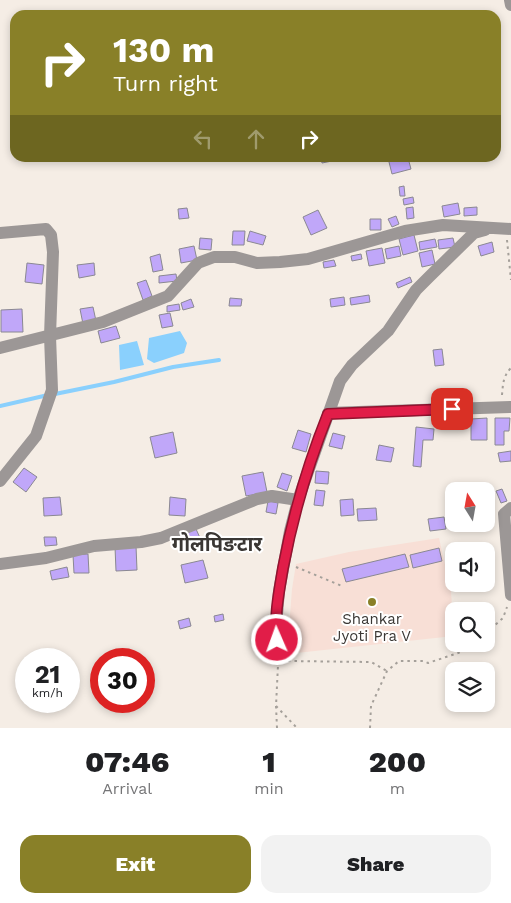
<!DOCTYPE html>
<meta charset="utf-8">
<style>
:root{--surface:#fff;--page:#f2f2f2;--text:#202124;--muted:#757577;--accent:#898028}
body{margin:0;font-family:"Work Sans","Noto Sans Devanagari",sans-serif;background:var(--page);color:var(--text);height:100vh;display:flex;flex-direction:column;font-size:19px;white-space:nowrap}
*{box-sizing:border-box;margin:0}
p{font-size:16px;color:var(--muted)}
.icon{flex:none;width:28px;height:28px;fill:none;stroke:currentColor;stroke-width:2;stroke-linecap:round;stroke-linejoin:round}
.map{position:relative;height:728px;overflow:hidden}
.drawer{display:flex;flex-direction:column;background:var(--surface);flex:1}
.drawer>*{flex:none}
.banner{position:absolute;left:10px;top:10px;width:491px;height:152px;border-radius:15px;box-shadow:0 2px 8px #0003;background:#898028;color:#fff;overflow:hidden}
.needle{width:32px;rotate:349deg}
.tools{position:absolute;left:445px;top:482px;display:grid;gap:10px}
.tools a{display:grid;place-items:center;width:50px;height:50px;border-radius:10px;background:var(--surface);box-shadow:0 2px 8px #0003;font-size:25px}
.speed{position:absolute;left:15px;top:648px;display:flex;gap:10px;font-size:25px;font-weight:700;text-align:center}
.speed>*{display:grid;place-content:center;width:65px;height:65px;border-radius:50%;background:var(--surface);box-shadow:0 2px 8px #0003;line-height:1}
.speed small{font-size:12px;font-weight:400}
.speed .limit{border:8px solid #d22;background:#fff;color:#111}
.pin{position:absolute;display:grid;place-items:center;width:42px;height:42px;color:#fff;margin:-21px;border-radius:10px;box-shadow:0 2px 8px #0006}
.me{position:absolute;width:55px;margin:-28px;rotate:358deg;stroke-linejoin:round;filter:drop-shadow(0 0 4px #0008)}
.turn{display:flex;align-items:center;gap:18px;height:105px;padding:0 20px;font-size:22px}
.turn .icon{width:65px;height:65px;stroke-width:2.5}
.turn b{display:block;font-size:35px;line-height:42px}
.lanes{display:flex;align-items:center;height:48px;padding:0 20px;background:#0003;justify-content:center;gap:25px;direction:ltr}
.lanes .off{opacity:.35}
.eta{display:flex;justify-content:space-evenly;align-items:center;height:85px;text-align:center}
.eta b{font-size:30px;font-weight:800;line-height:35px}
.button{display:flex;gap:10px;margin-top:auto;padding:10px 20px}
.button a{flex:1;height:58px;border-radius:15px;background:var(--accent);color:#fff;font-size:20px;font-weight:800;line-height:58px;text-align:center}
.button a+a{background:var(--page);color:var(--text)}
.map>svg:first-child{display:block}
</style>
<div class="map">
<svg width="511" height="728" viewBox="0 0 511 728">
<rect width="100%" height="100%" fill="#f5ede5"/>
<path fill="#f8dfd6" d="M439,538L451,591L454,636L287,654L292,589L296,564L349,552Z"/>
<path fill="#8ad0fd" d="M180,331L187,343L184,353L154,363L147,359L149,338Z
M137,341L144,365L120,370L119,345Z"/>
<g fill="none" stroke-linecap="round" stroke-linejoin="round">
<path stroke="#8ad0fd" stroke-width="4" d="M55,394L114,382L173,367L219,360
M0,406L48,395"/>
</g>
<path fill="#c0a7f9" stroke="#8a8892" d="M321,158H336L337,160L322,163Z
M388,158H408L411,169L392,174Z
M404,186L405,196H400L399,187Z
M413,197L414,203L404,205L403,199Z
M458,203L460,214L444,217L442,206Z
M413,207L414,218L407,219L406,208Z
M477,207V215L464,216V208Z
M187,208L189,218L179,219L178,209Z
M318,210L327,228L311,235L303,217Z
M396,216L399,224L392,227L388,219Z
M370,219H381V230H370Z
M233,231H245L244,245H232Z
M250,231L266,236L263,245L247,241Z
M414,235L418,251L403,255L399,239Z
M200,238L212,239L211,250L199,249Z
M453,238L455,247L439,249L438,240Z
M435,239L437,247L420,250L419,242Z
M492,242L494,252L481,256L478,246Z
M194,246L197,260L181,263L179,249Z
M399,246L401,256L387,259L385,249Z
M382,248L385,263L369,266L366,251Z
M432,250L435,264L422,267L419,253Z
M160,254L163,270L153,272L150,257Z
M361,254L362,259L352,261L351,256Z
M334,260L336,266L324,268L323,262Z
M27,263L44,265L42,284L25,282Z
M94,263L95,275L79,278L77,265Z
M176,274L177,281L159,283V276Z
M410,277L412,282L398,288L396,283Z
M146,280L152,296L143,300L137,283Z
M369,295L370,302L351,305L350,298Z
M344,297L345,305L331,307L330,299Z
M230,298L242,299L241,306H229Z
M191,299L194,307L183,310L181,303Z
M179,304L180,310L167,312V306Z
M93,307L96,321L83,324L80,309Z
M22,309L23,332H1V310Z
M170,313L173,326L162,328L159,315Z
M116,326L120,338L101,343L98,331Z
M442,349L444,365L435,366L433,350Z
M487,418V440H471V419Z
M495,418H510L509,431H504V445H495Z
M416,427L434,429L433,440H423L421,467L413,466Z
M298,430L311,434L306,452L292,448Z
M173,432L177,453L155,458L150,437Z
M333,433L345,436L342,449L329,446Z
M379,445L394,448L391,462L376,460Z
M511,451V461L500,462L498,453Z
M24,468L37,477L26,492L13,482Z
M316,471L329,472L328,484L315,483Z
M263,472L267,492L246,496L242,476Z
M282,473L292,476L287,491L277,487Z
M502,489L507,501L501,503L496,491Z
M316,490L325,491L323,506L314,505Z
M60,497L62,515L44,516L43,498Z
M170,497L186,499L185,516L169,515Z
M353,499L354,515L341,516L340,500Z
M268,501L278,503L276,514L266,512Z
M376,508L377,520L358,521L357,509Z
M444,517L446,529L430,531L428,519Z
M196,529L201,540L190,546L184,534Z
M44,537H56L57,545L45,546Z
M136,546L137,570L116,571L115,547Z
M439,548L442,561L413,568L410,555Z
M88,554L89,573H74L73,555Z
M405,554L409,567L346,582L342,569Z
M203,560L208,578L185,583L181,565Z
M67,567L69,577L52,580L50,571Z
M223,614L224,620L215,622L214,616Z
M189,618L191,626L180,629L178,621Z"/>
<g fill="none" stroke-linecap="round" stroke-linejoin="round">
<path stroke="#a5a09a" stroke-width="2" stroke-dasharray="2.5 4" stroke-linecap="butt" d="M507,240L511,280
M502,395C503,384 503,376 511,368
M296,567L342,586
M486,633L503,618L507,607
M288,661L371,662L387,671
M276,706L297,728
M277,728L276,706L278,665
M370,728L371,706L387,671L399,661H423L428,663L461,652L473,644"/>
<path stroke="#9c9796" stroke-width="12" d="M510,0L511,5
M0,233L46,229L51,235L53,252L50,336L52,390L36,436L0,481
M0,348L103,322L168,296L198,263L214,257H235L257,263L280,262L308,259L405,231L443,225L511,229
M328,413L511,407
M0,564L46,558L94,546L141,542L161,538L257,499L272,496L298,500
M511,595L504,514L511,508
M279,654L276,626L279,591L290,531L298,500L340,381L352,365L388,331L416,290L430,276L474,233L485,230"/>
</g>
<g fill="none" stroke-linecap="round" stroke-linejoin="round">
<defs>
<path id="route" d="M277,640C274,616 279,592 283,568C293,515 308,464 328,414L452,409"/>
</defs>
<use href="#route" stroke="#92132f" stroke-width="12"/>
<use href="#route" stroke="#e11d48" stroke-width="9"/>
</g>
<circle fill="#898028" stroke="#fff" stroke-width="2" cx="372" cy="602" r="5"/>
<g text-anchor="middle" dominant-baseline="central" stroke-width="4" stroke-linejoin="round" paint-order="stroke">
<g font-size="15" fill="#3a3734" stroke="#fff">
<text x="372" y="619">Shankar<tspan x="372" dy="17">Jyoti Pra V</tspan></text>
</g>
<g font-size="20" font-weight="bold" fill="#3a3734" stroke="#fff">
<text x="217" y="544">गोलपिङटार</text>
</g>
</g>
</svg>
<div class="tools">
<a><svg class="needle" viewBox="-14 -14 28 28"><path d="M0-13l5 13h-10z" fill="#e53935"/><path d="M0 13l5-13h-10z" fill="#757577"/></svg></a>
<a><svg class="icon" aria-label="sound" viewBox="0 0 24 24"><path d="M4 9h4l5-4v14l-5-4H4zM17 9q2 3 0 6"/></svg></a>
<a><svg class="icon" aria-label="search" viewBox="0 0 24 24"><circle cx="10" cy="10" r="6"/><path d="M15 15l6 6"/></svg></a>
<a><svg class="icon" aria-label="layers" viewBox="0 0 24 24"><path d="M12 4l9 5-9 5-9-5zM3 14l9 5 9-5"/></svg></a>
</div>
<div class="speed"><div>21<small>km/h</small></div><div class="limit">30</div></div>
<div class="pin" style="left:452px;top:409px;background:#d93025"><svg class="icon" aria-label="arrive" viewBox="0 0 24 24"><path d="M6 21V4h12l-3 4 3 4H6"/></svg></div>
<svg class="me" style="left:277px;top:640px" viewBox="-20 -20 40 40"><circle r="17" fill="#e11d48" stroke="#fff" stroke-width="3"/><path d="M0-11L8 9 0 5-8 9z" fill="#fff"/></svg>
<div class="banner">
<div class="turn"><svg class="icon" aria-label="right" viewBox="0 0 24 24"><path d="M7 20v-9h11M14 6l5 5-5 5"/></svg><div><b>130 m</b>Turn right</div></div>
<div class="lanes"><svg class="icon off" aria-label="left" viewBox="0 0 24 24"><path d="M17 20v-9H6M10 6l-5 5 5 5"/></svg><svg class="icon off" aria-label="ahead" viewBox="0 0 24 24"><path d="M12 20V5M6 11l6-6 6 6"/></svg><svg class="icon" aria-label="right" viewBox="0 0 24 24"><path d="M7 20v-9h11M14 6l5 5-5 5"/></svg></div>
</div>
</div>
<section class="drawer">
<div class="eta">
<div><b>07:46</b><p>Arrival</p></div>
<div><b>1</b><p>min</p></div>
<div><b>200</b><p>m</p></div>
</div>
<div class="button"><a>Exit</a><a>Share</a></div>
</section>
